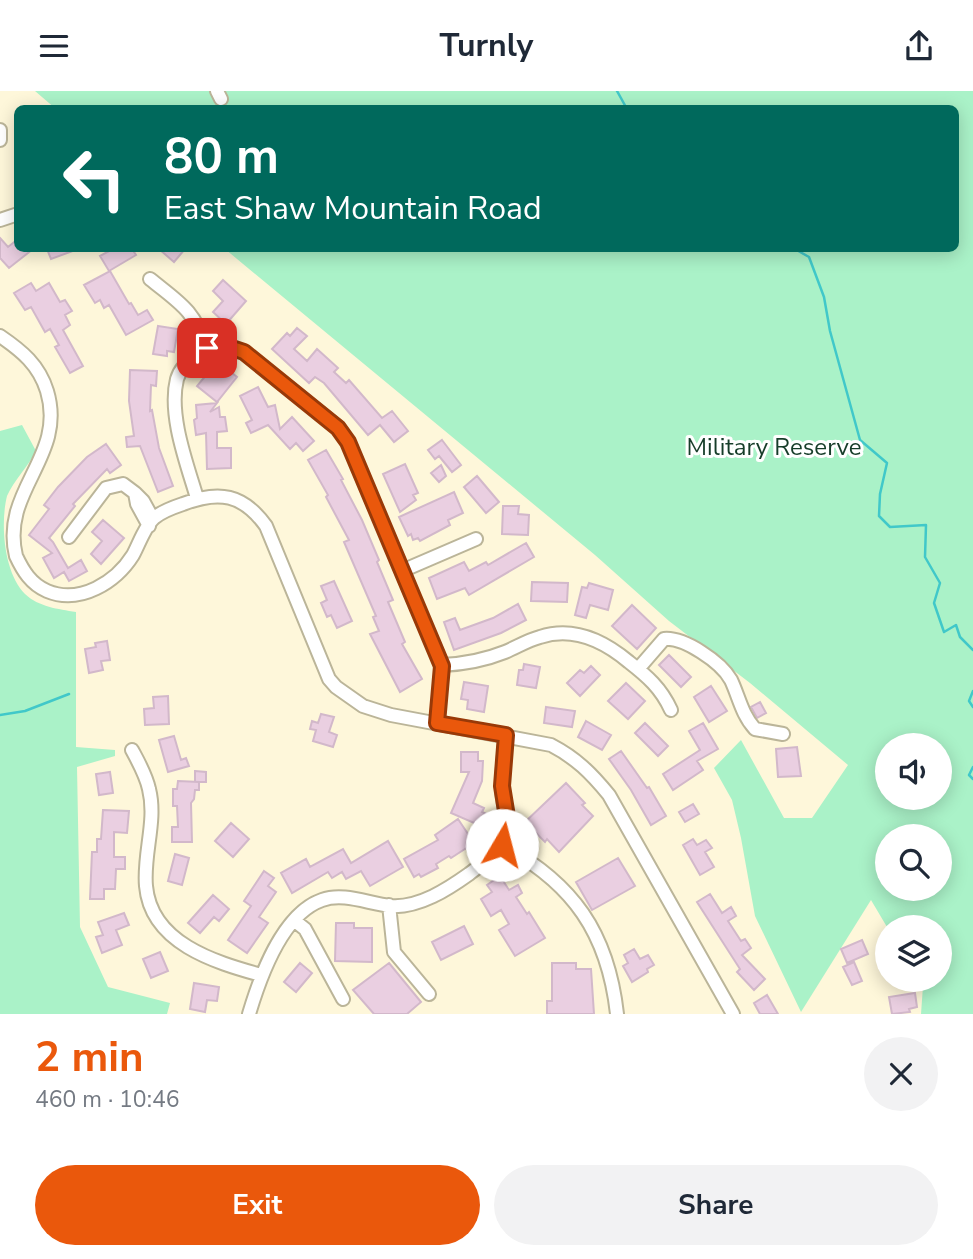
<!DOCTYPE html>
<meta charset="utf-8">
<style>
:root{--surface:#fff;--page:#f2f2f3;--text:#1f2937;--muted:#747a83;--accent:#ea580c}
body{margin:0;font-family:"Nunito Sans",sans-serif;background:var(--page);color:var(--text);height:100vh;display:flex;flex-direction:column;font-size:26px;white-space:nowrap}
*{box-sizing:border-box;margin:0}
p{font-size:23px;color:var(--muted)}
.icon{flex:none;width:38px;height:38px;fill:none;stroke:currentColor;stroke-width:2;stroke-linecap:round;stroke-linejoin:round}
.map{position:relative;height:923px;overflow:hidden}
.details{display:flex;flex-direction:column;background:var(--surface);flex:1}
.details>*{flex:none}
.hud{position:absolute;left:14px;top:14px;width:945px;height:147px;border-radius:10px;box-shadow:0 4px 18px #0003;background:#00695c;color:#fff;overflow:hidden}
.fabs{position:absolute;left:875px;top:642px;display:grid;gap:14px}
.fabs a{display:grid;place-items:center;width:77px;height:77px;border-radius:50%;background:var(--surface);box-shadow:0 4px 18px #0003;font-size:35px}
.pin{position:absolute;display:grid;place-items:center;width:60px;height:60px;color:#fff;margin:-30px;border-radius:14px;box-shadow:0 4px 10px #0006}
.me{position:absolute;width:77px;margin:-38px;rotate:8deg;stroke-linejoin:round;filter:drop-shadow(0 0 5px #0008)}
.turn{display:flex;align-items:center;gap:24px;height:147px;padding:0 35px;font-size:32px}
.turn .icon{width:91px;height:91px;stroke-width:2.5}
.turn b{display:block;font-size:49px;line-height:60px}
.round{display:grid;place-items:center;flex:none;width:74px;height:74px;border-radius:37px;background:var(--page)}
.summary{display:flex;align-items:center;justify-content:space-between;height:119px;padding:0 35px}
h1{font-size:42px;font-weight:700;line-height:52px;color:var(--accent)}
.action{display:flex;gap:14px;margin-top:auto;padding:14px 35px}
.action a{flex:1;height:80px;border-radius:42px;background:var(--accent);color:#fff;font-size:28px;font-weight:700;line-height:80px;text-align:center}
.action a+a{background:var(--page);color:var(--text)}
header{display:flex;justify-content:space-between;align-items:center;height:91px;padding:0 35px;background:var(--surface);font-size:32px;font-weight:700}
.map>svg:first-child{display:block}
</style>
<header><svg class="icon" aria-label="menu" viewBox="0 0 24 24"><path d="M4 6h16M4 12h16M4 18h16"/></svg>Turnly<svg class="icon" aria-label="share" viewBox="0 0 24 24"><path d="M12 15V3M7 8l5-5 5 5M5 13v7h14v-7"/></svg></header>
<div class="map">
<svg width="973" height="923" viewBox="0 0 973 923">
<rect width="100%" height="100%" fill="#fef7da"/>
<path fill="#aaf2c8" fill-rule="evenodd" d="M35,0H973V923H921L923,895L919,889H940V836H887L871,809L801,921L755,825L741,747L732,709L714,677L741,649L784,727H812L848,674L750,592L669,530L595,464L225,158H956V18H56ZM887,654H940V707H887ZM887,746H940V798H887Z
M22,334L36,360C28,376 14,389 7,405C0,433 4,482 25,503C39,516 58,518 76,521V656L115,659V665L77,676L80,836L108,896L170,912L167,923H0V340Z"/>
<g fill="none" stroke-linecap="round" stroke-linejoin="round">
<path stroke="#41c8c9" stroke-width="2.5" d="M617,0L627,18
M795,158L809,166L824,206L830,240L860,349L887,372L880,403L879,425L890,436L926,434L925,466L940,492L934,512L944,541L956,534L960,546L973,559
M973,600L969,610L973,616
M0,624L25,620L69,603
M973,676L969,684L973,688"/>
</g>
<path fill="#eacfe1" stroke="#d2b8ca" stroke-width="2" d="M0,147L8,156L18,148V158H33L9,177L0,167Z
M47,158H78L51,168Z
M113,158H132L136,164L109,180L100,165Z
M159,158H185L174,171Z
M110,180L129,213L131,212L138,224L147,219L153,229L126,244L109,214L104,217L100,209L95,212L84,194Z
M223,189L246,210L226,233L213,221L223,210L213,200Z
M31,192L36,200L49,192L60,211L65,209L72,220L65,224L70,234L63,239L83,275L70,282L55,256L59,254L50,238L45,241L31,216L25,219L14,202Z
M158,235L178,238L174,261L167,260V265L153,263Z
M297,237L307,245L294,258L307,270L317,258L338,277L334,281L346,292L349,289L382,327L392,320L408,340L394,351L380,334L368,344L324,292L315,286L309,292L272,258L287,242L290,245Z
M222,274L237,286L217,311L197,295L212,277L217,281Z
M130,279L157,280L156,295L151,294L150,320L152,319L159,357L173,395L158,401L140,355L127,356L126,346L134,345L129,310Z
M258,296L268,316L275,314L280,338L292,326L314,350L303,360L296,352L290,358L268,334L251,342L246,332L252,329L240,305Z
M217,312L210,321L219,316L220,326H225L227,340L217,341V357H231V377L207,378L206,342L196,344L194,329L197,327L196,314Z
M442,349L461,374L452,381L439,365L435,368L428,359Z
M106,353L121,374L110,382L107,378L73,413L75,415L49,447L53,451L68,477L81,469L87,480L69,490L64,481L54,487L43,467L52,462L29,444L49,418L44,414L58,396L87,366Z
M326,359L343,388L341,389L362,429L379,469L377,471L393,509L388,511L405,551L402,553L422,588L400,601L370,543L379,540L373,526L376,525L344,451L349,449L326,406L328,404L308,369Z
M405,373L418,402L413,404L416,409L400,421L383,383Z
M441,374L446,385L439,391L431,382Z
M477,385L499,411L486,422L464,396Z
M454,401L463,422L448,429L450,434L420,450L418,447L413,449L411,443L408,445L399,426Z
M503,415H519L518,423L529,424L528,444L502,443Z
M103,429L124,447L101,473L91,463L102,450L92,441Z
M526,452L534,466L469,504L465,497L437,508L429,487L464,471L469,480L486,471L488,474Z
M334,490L352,530L337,537L331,524L327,526L321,512L327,509L321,495Z
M532,491L568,492L567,511L531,510Z
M589,492L613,499L608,519L590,514L586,527L575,524L582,496L587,497Z
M518,513L526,529L501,542L454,559L444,531L455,527L460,539L493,527Z
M632,514L656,537L637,558L612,535Z
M107,550L110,569L101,570L103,579L89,582L85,558L96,556L95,552Z
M669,564L691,586L681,596L659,574Z
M524,573L540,576L536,597L517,594L519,579H523Z
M591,575L600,584L580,605L567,592L580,579L584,582Z
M464,591L488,595L484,621L467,618L468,609L461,608Z
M626,592L645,610L628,628L608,610Z
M711,595L727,620L709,631L694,606Z
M168,605L169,633L145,634L144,618L154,617L153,606Z
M760,611L766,622L757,627L751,616Z
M546,616L575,620L572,636L544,632Z
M321,623L334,626L329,641L337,644L333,656L313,650L316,639L310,638L312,630L318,632Z
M586,630L611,644L602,659L578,646Z
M645,632L668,655L658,665L635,642Z
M703,632L718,658L697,670L703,679L673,699L663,683L700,659L689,640Z
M174,645L181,669L186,667L189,675L168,681L159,649Z
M797,656L801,685L778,686L776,658Z
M621,660L647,697L649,696L666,725L651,734L631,699L609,668Z
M461,661H478V670H483L482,690L473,712L484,717L482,721L487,723L481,735L451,722L469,681H461Z
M195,680L206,681V691H195Z
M110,681L113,702L99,704L96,683Z
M178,690L199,691V699H195L194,708L191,712L192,751H172V736H178L177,715H173V698H177Z
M566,692L585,712L582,714L593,725L559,761L547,748L545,751L525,731Z
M693,713L699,723L685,731L679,721Z
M103,719L129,720L127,742L114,741V766H125V778H116L115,798H104V808H90L92,761H97V748H101Z
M458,728L474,752L451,767L449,765L436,773L438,777L421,786L419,783L414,786L404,768L438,749L435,744Z
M231,732L249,748L233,766L215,750Z
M693,748L697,754L706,749L712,757L705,761L714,776L700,784L683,754Z
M388,750L403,776L370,795L361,780L346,788L342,781L332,787L328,781L292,802L281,782L306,768L310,776L343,758L351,772Z
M175,763L189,767L182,794L168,790Z
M618,767L635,795L592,819L576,791Z
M264,780L274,787L268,795L276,801L259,826L268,832L247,862L228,849L251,815L244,810Z
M500,785L509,799L518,794L522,802L516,806L527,823L529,821L545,847L515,865L499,839L509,833L501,819L491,825L481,808L492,801L487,794Z
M710,803L722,822L731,816L736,825L728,830L741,850L745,848L751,857L742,864L765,888L754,899L737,881L740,878L697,811Z
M213,804L229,818L219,830L214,826L200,842L188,832Z
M124,822L129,834L116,839L122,854L102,862L96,846L103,844L98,831Z
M336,832H354V837H372V871L335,870Z
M464,835L473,853L441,869L432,851Z
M862,849L868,863L847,872L841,858Z
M634,858L640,868L648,864L654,874L647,878L648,881L632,891L623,875L628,872L624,864Z
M160,861L168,880L151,887L143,868Z
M854,871L862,890L852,894L843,876Z
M300,872L312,882L296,901L284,891Z
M389,872L421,911L407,923H374L353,899Z
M552,872H576V878H591L594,923H547V910H552Z
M194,892L219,896L217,910L207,909L205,921L190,918Z
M915,902L917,916L909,918L910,921L892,923L889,906Z
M767,904L778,923H760L754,912Z"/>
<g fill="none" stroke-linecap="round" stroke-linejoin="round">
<defs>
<path id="minor" d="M217,0L221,8
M0,39V49
M0,129L18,123
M150,188C181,213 193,218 207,257
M0,245C22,260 39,274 47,300C67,366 0,399 16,465C23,480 31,493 47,500C80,514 116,491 133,464C139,453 145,435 154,427C161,421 174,416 183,413C219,399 243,403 266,435L329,588L336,596L363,615L391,624L551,654C576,667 591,682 609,704L733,923
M197,407C187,373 168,324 177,288C180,278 189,269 198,263C213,253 227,255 244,261L338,336L348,351L442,574L437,632
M149,435L137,413L135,402L143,410L153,428
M69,446L106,397L123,393L135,402
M404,479L476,448
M442,574C464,573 485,569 505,561C517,556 528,549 540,546C573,535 604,550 629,571C647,585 661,597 671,619
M638,578L664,548C684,546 721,571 731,589C739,606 742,624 755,638L783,643
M132,659C139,672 146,684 149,698C157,730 143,763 146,795C151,852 214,871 261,884
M502,754C573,792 608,842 617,923
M389,814L394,861L429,903
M295,830L305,838L343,908
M249,923C260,886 282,823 322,809C344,801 369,813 391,815C419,817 448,798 469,783C480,774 498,764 503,750C511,728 503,719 502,698C502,680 504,662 506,644"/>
</defs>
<use href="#minor" stroke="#bbb599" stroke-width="16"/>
<use href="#minor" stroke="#fff" stroke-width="12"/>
</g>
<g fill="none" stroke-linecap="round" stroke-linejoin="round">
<defs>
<path id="route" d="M207,257L229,256L244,261L338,337L348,351L442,575L437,632L506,644L502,695L508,732L502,754"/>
</defs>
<use href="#route" stroke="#983908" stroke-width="18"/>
<use href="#route" stroke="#ea580c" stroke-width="12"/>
</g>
<g text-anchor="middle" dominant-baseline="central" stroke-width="6" stroke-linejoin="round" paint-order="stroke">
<g font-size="24" fill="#163d29" stroke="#fff">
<text x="774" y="356">Military Reserve</text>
</g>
</g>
</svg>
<div class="fabs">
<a><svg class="icon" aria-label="sound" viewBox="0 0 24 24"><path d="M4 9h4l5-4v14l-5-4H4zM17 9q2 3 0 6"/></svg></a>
<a><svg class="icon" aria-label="search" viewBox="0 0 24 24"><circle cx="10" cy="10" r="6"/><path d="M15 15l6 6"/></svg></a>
<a><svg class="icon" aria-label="layers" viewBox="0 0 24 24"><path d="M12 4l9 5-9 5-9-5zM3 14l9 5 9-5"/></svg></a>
</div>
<div class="pin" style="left:207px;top:257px;background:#d93025"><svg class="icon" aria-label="arrive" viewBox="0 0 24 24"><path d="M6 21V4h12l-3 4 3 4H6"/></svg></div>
<svg class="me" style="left:502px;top:754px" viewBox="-20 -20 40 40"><circle r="19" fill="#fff"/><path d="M0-13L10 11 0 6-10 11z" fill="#ea580c"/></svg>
<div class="hud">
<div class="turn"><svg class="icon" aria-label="left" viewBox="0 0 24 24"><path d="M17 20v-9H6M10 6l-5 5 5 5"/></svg><div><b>80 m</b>East Shaw Mountain Road</div></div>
</div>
</div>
<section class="details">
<div class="summary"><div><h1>2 min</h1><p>460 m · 10:46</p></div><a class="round"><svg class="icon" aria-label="close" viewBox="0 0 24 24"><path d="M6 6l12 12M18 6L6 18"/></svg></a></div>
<div class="action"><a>Exit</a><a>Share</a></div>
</section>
